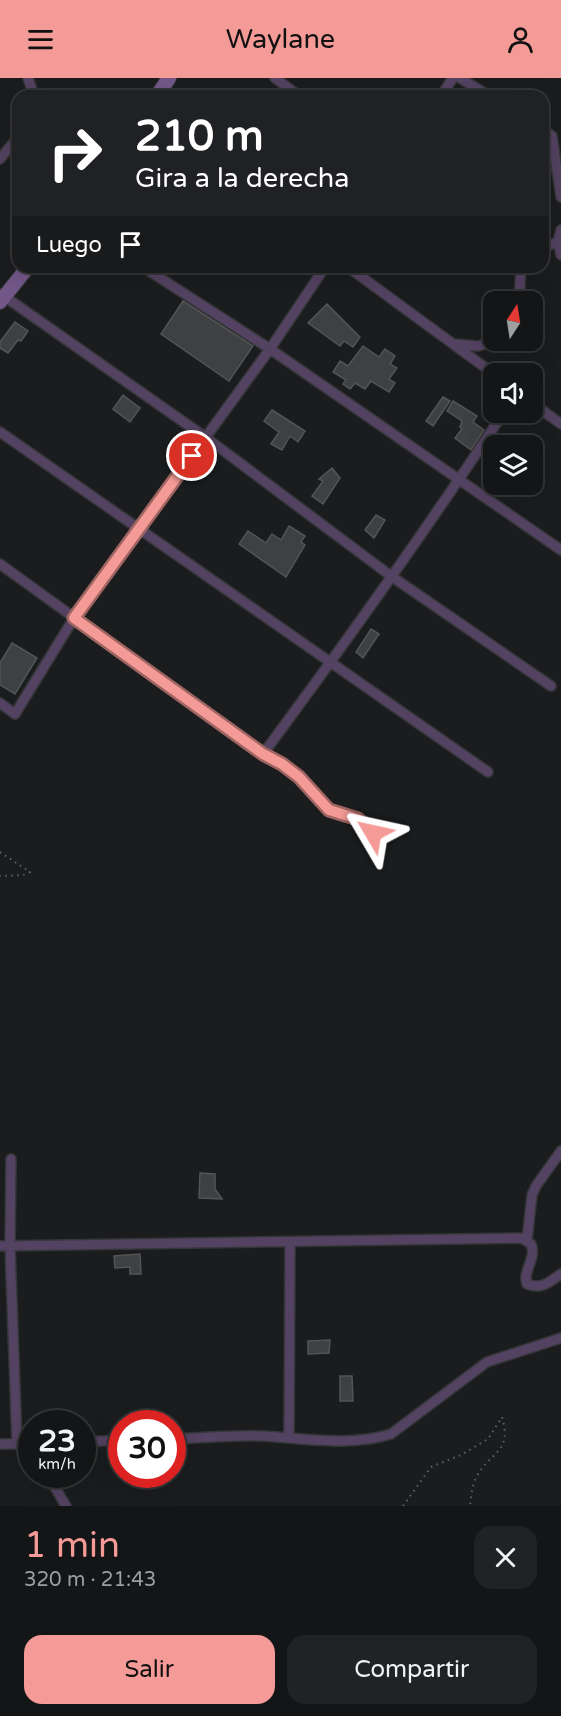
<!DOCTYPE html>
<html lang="es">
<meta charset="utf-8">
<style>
:root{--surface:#141516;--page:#212223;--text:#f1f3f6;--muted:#9d9fa1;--line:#333435;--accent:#f59b97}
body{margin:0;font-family:"Varela Round",sans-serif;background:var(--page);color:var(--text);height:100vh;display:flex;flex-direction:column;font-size:22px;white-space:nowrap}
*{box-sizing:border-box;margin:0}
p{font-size:20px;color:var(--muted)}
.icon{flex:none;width:33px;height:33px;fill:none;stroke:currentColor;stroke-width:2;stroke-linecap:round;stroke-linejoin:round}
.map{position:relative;height:1428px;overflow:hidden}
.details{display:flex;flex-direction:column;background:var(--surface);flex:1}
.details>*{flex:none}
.banner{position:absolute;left:12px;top:12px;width:537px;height:183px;border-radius:18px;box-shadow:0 6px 24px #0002,0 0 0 2px var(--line);background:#202124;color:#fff;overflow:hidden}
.needle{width:39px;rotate:12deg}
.controls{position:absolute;left:483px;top:213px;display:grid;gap:12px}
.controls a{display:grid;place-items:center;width:60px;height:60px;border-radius:12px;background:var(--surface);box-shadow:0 6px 24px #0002,0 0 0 2px var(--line);font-size:30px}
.speed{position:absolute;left:18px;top:1332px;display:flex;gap:12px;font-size:30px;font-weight:700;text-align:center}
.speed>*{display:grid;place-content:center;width:78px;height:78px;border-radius:50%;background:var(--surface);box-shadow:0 6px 24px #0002,0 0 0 2px var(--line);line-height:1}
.speed small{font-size:15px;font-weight:400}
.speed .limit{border:9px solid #d22;background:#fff;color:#111}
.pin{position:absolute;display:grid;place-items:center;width:51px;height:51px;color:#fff;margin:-26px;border:3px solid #fff;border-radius:50%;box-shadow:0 2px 6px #0007}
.me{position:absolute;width:66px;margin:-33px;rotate:306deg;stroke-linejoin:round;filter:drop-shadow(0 0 4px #0008)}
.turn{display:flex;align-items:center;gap:21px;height:126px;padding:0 24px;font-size:27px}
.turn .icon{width:78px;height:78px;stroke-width:2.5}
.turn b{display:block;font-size:42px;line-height:51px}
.then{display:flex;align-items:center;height:57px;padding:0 24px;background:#0003;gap:12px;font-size:22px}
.round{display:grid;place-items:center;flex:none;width:63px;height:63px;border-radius:18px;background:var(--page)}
.overview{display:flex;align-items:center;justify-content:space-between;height:102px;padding:0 24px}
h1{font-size:36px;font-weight:600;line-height:45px;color:var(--accent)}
.button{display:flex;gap:12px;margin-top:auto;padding:12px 24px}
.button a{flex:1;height:69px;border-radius:18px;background:var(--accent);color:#111;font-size:24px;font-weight:600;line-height:69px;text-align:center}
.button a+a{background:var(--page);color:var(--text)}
header{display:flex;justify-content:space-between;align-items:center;height:78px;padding:0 24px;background:var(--accent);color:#111;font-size:27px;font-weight:600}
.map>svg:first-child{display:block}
</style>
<header><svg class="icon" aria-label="menu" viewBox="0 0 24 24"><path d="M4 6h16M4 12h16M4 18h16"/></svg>Waylane<svg class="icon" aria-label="person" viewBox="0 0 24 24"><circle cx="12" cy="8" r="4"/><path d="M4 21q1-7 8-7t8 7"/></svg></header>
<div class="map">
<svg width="561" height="1428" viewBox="0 0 561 1428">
<rect width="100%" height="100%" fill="#1a1c1e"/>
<path fill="#3e4042" stroke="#525456" stroke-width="1.5" d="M183,223L253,268L229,303L161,256Z
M327,226L360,259L353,269L344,263L340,268L308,245Z
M15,244L28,253L21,263L18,262L8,275L0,270V264Z
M363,268L379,279L385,271L395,278L390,286L397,290L389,301L395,305L389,314L371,303L365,311L355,305L350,311L343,306L346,302L333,294L340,283L348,288Z
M123,317L140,330L130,344L113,331Z
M443,319L450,323L433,348L426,343Z
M453,323L477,338L473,344L484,352L471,372L455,360L462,351L460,349L462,343L447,333Z
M272,332L305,353L298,364L290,358L282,372L271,366L279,354L264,343Z
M332,390L340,400L323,426L312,418L323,403L319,401Z
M376,437L385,442L374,460L365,452Z
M289,448L305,458L301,464L305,467L286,499L239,466L248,453L266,465L272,456L281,462Z
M371,551L379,556L363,580L356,574Z
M12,565L37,580L15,616L0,607V585Z
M200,1095L215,1096V1111L222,1121L199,1120Z
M140,1176L141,1196H130V1189L115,1190L114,1178Z
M330,1262L329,1275L308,1276V1263Z
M340,1298H352L353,1323H340Z"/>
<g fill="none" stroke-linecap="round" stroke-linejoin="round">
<defs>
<path id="street" d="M28,0L32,12V18
M275,0L299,18
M460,0L489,18
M441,18L453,0
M543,52L552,58L561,119
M0,81L18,59
M561,152L558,163L561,177
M543,170L561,162
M143,189L270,271L561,472
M348,189L494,296
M1,216L205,359L391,498L551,608
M519,224L521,189
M454,266L478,268L499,262
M532,325L561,346
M0,354L488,694
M0,486L263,676L282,686L299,699L329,732L358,741L373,755
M0,625L15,636L74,540L270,271L325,189
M263,676C346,564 427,451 504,334
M11,1081L10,1168L17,1366L32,1378
M527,1162L532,1117L536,1108L561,1073
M0,1168L522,1160L531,1166C537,1181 522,1193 527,1206C542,1212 549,1204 561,1196
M289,1360L290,1164
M172,1361C202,1360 232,1357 261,1358C304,1360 349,1369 391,1356L487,1284L561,1260
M82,1364L122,1362
M0,1366L32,1365
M47,1396L66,1428"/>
<path id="secondary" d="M157,18L169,0
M0,224L28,189"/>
</defs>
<use href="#street" stroke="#343638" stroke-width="12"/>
<use href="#secondary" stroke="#343638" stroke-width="16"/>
<path stroke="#5f6163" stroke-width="2" stroke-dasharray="1.5 4.5" stroke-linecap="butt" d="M0,774L30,794L23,797L0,798
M403,1428L431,1389L461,1377L488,1361L502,1339C513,1376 489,1373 476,1400C472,1408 471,1419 470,1428"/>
<use href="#street" stroke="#534261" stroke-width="9"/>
<use href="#secondary" stroke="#725788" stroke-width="14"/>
</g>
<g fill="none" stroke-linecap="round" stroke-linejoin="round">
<defs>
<path id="route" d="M192,378L74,540L263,676L282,686L299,699L329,732L358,741L373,755"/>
</defs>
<use href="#route" stroke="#9f6562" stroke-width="15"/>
<use href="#route" stroke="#f59b97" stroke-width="10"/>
</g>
</svg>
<div class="controls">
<a><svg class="needle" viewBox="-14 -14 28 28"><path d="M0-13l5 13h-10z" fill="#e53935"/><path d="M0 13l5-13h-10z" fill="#9d9fa1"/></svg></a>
<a><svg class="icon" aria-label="sound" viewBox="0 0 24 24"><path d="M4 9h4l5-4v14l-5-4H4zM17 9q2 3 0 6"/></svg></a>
<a><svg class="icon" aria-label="layers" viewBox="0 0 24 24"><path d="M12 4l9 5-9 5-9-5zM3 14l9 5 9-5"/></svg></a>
</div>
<div class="speed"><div>23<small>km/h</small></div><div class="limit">30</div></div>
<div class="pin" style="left:192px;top:378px;background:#d93025"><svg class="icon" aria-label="arrive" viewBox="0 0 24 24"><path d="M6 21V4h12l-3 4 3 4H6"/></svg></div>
<svg class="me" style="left:373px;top:755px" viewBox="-20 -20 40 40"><path d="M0-17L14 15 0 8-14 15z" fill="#f59b97" stroke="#fff" stroke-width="4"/></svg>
<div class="banner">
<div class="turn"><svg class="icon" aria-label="right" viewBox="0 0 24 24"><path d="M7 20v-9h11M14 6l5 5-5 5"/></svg><div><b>210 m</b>Gira a la derecha</div></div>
<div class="then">Luego<svg class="icon" aria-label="arrive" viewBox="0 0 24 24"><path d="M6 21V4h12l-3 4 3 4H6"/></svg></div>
</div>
</div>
<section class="details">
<div class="overview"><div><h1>1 min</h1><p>320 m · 21:43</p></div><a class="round"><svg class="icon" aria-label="close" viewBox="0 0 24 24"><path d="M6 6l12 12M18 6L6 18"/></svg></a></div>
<div class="button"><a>Salir</a><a>Compartir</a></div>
</section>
